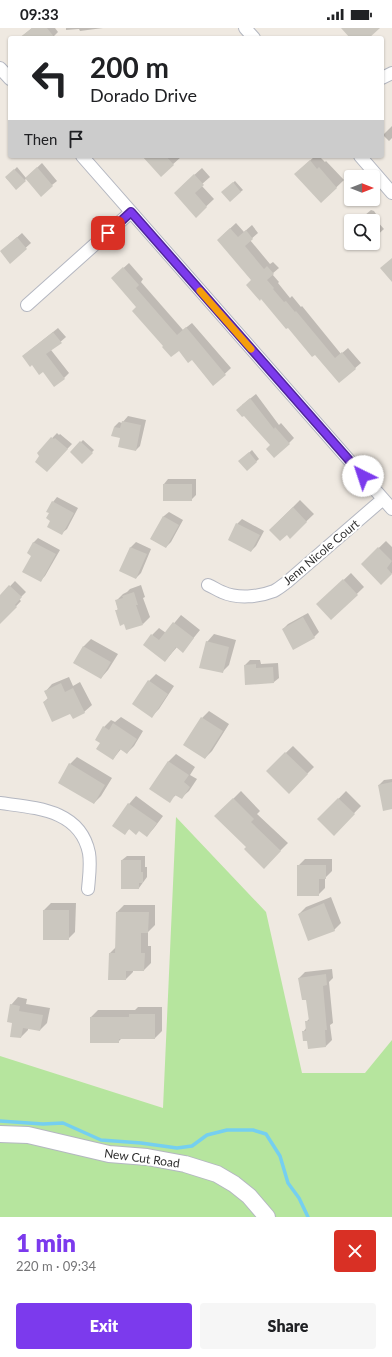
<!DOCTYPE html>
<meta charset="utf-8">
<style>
:root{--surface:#fff;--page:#f6f6f6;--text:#202124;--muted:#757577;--accent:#7c3aed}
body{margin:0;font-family:Lato,sans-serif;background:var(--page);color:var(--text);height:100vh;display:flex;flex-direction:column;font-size:15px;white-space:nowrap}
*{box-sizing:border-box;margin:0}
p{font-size:13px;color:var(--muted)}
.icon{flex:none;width:22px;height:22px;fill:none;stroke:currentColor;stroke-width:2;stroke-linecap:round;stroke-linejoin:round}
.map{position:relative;height:1189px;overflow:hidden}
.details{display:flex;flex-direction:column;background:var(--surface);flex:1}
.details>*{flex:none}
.guide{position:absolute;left:8px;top:8px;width:376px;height:122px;border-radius:4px;box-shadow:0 1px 3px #0004;background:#fff;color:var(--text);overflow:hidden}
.needle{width:26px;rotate:90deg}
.tools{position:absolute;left:344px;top:142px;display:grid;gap:8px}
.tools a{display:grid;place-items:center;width:36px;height:36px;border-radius:4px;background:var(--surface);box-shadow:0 1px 3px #0004;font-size:20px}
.pin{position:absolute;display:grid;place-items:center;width:34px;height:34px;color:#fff;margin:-17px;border-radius:8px;box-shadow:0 2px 6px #0006}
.me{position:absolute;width:44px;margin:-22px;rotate:319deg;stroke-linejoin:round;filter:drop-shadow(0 0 3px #0008)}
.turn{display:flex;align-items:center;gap:14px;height:84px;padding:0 16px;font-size:18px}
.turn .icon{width:52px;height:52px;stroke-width:2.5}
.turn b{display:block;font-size:28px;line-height:34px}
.then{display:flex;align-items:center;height:38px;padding:0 16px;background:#0003;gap:8px;font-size:15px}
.round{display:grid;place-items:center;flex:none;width:42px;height:42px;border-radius:4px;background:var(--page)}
.overview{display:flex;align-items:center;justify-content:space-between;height:68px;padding:0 16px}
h1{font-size:24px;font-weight:800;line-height:30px;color:var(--accent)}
.action{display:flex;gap:8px;margin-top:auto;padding:8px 16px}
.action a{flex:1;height:46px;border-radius:4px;background:var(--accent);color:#fff;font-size:16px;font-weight:800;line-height:46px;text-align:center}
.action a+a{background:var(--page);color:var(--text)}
.status{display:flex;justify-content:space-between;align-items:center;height:28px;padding:0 20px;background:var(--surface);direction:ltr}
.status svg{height:11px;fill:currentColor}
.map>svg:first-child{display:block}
</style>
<div class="status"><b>09:33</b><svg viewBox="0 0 49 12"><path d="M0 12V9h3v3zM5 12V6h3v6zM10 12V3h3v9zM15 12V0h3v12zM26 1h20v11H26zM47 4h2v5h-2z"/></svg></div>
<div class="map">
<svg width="392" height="1189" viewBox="0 0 392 1189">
<rect width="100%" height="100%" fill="#efe9e1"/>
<path fill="#b6e59e" d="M176,789L266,884L302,1045H365L392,1012V1189H0V1028L163,1080Z"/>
<path fill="#0003" d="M32,0H55L58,4L52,10H20Z
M66,0H103L80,3L79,1L66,2Z
M392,98V110L389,113L383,107Z
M143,128H180L181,129L161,147Z
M315,128H319L325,134L326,133L344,152L321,174L303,139Z
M42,135L57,153L52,157L26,151L16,160L6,150L17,139L26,150Z
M202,140L210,149L201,157L214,171L196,188L182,158Z
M235,153L243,162L230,172L225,162Z
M371,182L374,183L378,189L376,192L384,201L373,211V193H358Z
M236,195L244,204L252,197L258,205L250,212L270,236L273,234L279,240L272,246L279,254L278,255L290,270L292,268L301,279L302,278L341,326L348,320L361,335L339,354L252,252L223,207Z
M351,199V205L348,202Z
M22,205L31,215L10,234L6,219Z
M359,215H368L363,219Z
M129,235L143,251L141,254L183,302L192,295L231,340L213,357L192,331L179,322L138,279L118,245Z
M58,300L66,309L51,322L69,345L64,350L43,342L32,336L23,328Z
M256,366L279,397L281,395L294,410L289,415L271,417L242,377Z
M128,388L146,392L140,418L136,422L121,409L114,399L119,394L122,395Z
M57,405L59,407L60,406L72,416L51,438L38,425Z
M83,412L94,422L82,435L71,424Z
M252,422L259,431L247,441L240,433Z
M168,451H196V467L191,472H164V456Z
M57,469L78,480L67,501L62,505L52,492L53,474Z
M300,472L314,486L290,509L287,506L270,502Z
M169,484L183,492L171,514L166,519L151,511L164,488Z
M242,491L264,503L256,518L251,523L229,511L237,496Z
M38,510L60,522L45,548L40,553L33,527V515Z
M386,513L392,519V545L381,555L362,536Z
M136,514L151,521L141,545L136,550L121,542L131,519Z
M351,545L364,559L331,591L318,576Z
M15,553L26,564L19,571L21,573L4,591L0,587V569Z
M141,557L145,569L143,570L150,589L143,596L116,583L118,581L116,573L123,566L127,564L130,561Z
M308,585L319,604L314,609L283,601L288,596Z
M181,587L200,602L183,623L177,619L165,633L152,607L159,600L166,605Z
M214,606L236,612L229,637L222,644L207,614Z
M91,611L118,626L108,642L101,650L74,635L84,618Z
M250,632H260L261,636L278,635L279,650L274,654L245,637Z
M156,646L174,658L159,681L152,688L149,653Z
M69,649L73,658L80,654L92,677L84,684H71L44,674L48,670L45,664L52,656Z
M209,683L229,696L212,723L205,730L202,690Z
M121,689L143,703L134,718L127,725L121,721L113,731L101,715L104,699L111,692L115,694Z
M293,718L314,739L289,764L267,743Z
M176,726L195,739L190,747L197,751L189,763L181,770L176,767L169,773L151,760L169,733Z
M77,729L112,750L101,768L94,775L70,736Z
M392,751V780L379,757L384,752Z
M241,763L260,783L257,786L288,815L264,839L247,819L216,788Z
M346,763L361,778L334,806L319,791Z
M136,768L163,788L154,800L147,808L139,802L129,801L125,805L113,798L129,776Z
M127,828H145V839H147V849L139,860L122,832Z
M305,831H332V843L325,850V860L318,867L298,838Z
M331,869L341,895L334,902L299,886L306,879Z
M51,875H76L75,904L68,911L44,882Z
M124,877H155V897L148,904V918H151V935L144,942H133V944L126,951L110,925L117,918V884Z
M332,941L333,950L329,954L333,995L330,997L332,1012L326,1018L308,1012L303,1004L307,999V993L310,990L307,971L299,950L305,944Z
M18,969L27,971L26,976L50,980L47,995L40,1002L28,1000V1002L21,1009L13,994L11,977Z
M138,979H162V1003L155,1010H122L118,1014L91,989L98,982H135Z"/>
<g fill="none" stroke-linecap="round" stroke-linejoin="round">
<path stroke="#75cff0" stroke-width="3.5" d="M0,1093L43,1096L63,1095L101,1112L141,1115L177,1120L192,1118L207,1107L227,1102H253L266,1106L280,1128L288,1155L299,1170L308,1189"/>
</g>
<path fill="#cbc7bf" d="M32,0H47L55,10H19Z
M341,0H380L369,10H350Z
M142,128H166L174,137L161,149Z
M310,132L317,141L319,139L337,160L321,175L294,146Z
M37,139L53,158L41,169L25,150Z
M14,141L26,153L16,162L5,149Z
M194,146L204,157L195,165L207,179L196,190L174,165Z
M233,154L241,164L230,174L221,164Z
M230,200L238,209L246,202L253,211L245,218L264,241L267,238L274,246L267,252L274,260L273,261L284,274L286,273L295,284L296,283L335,330L342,324L356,341L339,355L315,327L312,329L288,300L286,301L261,271L260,273L246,257L251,252L217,212Z
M17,209L27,221L10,236L0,223Z
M392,230V254L380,240Z
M123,239L139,257L136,260L177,307L186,299L226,347L213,358L192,332L188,335L179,323L171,329L162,319L163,318L132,283L136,279L111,250Z
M53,304L62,315L46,326L65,351L54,359L43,344L39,347L32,337L30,339L22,328Z
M250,370L274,401L275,399L290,416L274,430L266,421L270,417L244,388L242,389L236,382Z
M122,393L141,397L136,423L118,419L120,410L111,408L114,399L120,400Z
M51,409L54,411L55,410L68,421L47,444L35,434L39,428L37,425Z
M80,413L93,425L82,436L70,424Z
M249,424L257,434L247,443L238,433Z
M163,456H192V473H163Z
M52,473L74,485L62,507L47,499L50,493L46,490L49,485L46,484Z
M293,479L307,494L290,511L287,507L280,513L269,502Z
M163,488L179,497L166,520L150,511Z
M236,495L260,507L251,524L228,512Z
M33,514L56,526L41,554L22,544L31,528L27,525Z
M130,519L147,526L136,551L119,543Z
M378,519L392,533L387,540L392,546L381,557L361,536Z
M343,551L358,567L331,592L316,576Z
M9,557L22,569L15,577L17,579L0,596V567Z
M134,564L138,577H136L143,597L126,602L124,596L120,598L115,582H118L115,572L123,570L122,568Z
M303,589L315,610L293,622L282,601Z
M173,594L194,610L183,625L176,619L165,634L143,617L151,606L159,612Z
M206,613L229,619L223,645L199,640Z
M83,618L111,634L101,651L73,635Z
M256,636V640L273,639L274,655L245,657L244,637Z
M148,652L168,666L152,690L132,676Z
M61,655L65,664L73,660L85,685L73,691L70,686L52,694L43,674L48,671L44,663Z
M201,689L223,703L205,731L183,717Z
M113,695L137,711L127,726L120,721L113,732L96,721L100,715L95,712L103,698L109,702Z
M285,724L308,746L289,766L266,743Z
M168,733L189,747L184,754L190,759L182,771L175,767L170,775L149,761Z
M69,735L105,757L94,776L58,755Z
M392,754V781L383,783L378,757Z
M233,770L254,791L251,794L281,823L264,841L244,821L246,819L214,788Z
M338,770L355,786L334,808L317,791Z
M128,775L157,795L147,809L139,803L136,807L129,801L125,807L112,798Z
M121,832H141V844H143V855H139V861H121Z
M297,837H326V851H319V868H297Z
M324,875L335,903L308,913L298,886Z
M43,882H69V912H43Z
M116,884H149L148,905H141V925H145L144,943H126V952H108L109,925H115Z
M326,946L327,957L323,958L327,1002H325L326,1019L308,1021L307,1013H303L302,1003H306L305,993H309L306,972H302L298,950Z
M10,976L20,978L19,983L43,987L40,1003L23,1000L21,1010L10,1009L12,995L7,994Z
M129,986H155V1011H119V1015H90V989H129Z"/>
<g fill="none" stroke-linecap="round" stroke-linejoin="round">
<defs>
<path id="street" d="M245,0L254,10
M0,40L10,51
M382,50L392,45
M82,128L392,481
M360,128L392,165
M27,277L131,184
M208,557C213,559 217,562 222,564C237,571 259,569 274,563C278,561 283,557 287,554L383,471
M0,775C35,780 80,781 89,825C91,837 89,849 88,861"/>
<path id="secondary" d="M0,1106L28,1107L109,1126L147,1129L185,1136L217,1146L234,1156L249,1168L267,1189"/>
</defs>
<use href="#street" stroke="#b4b7c1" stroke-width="14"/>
<use href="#secondary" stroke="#b4b7c1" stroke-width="18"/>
<use href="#street" stroke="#fff" stroke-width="12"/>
<use href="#secondary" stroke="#fff" stroke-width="16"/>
</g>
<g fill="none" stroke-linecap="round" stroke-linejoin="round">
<defs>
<path id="route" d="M108,205L131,184L363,448"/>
</defs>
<use href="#route" stroke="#51269a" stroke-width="10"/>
<use href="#route" stroke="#7c3aed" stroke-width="7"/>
<path stroke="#f59e0b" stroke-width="7" d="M200,263L251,321"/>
</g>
<g text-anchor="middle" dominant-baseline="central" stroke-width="4" stroke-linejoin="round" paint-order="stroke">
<g font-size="12" fill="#2e2e2e" stroke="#fff">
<text transform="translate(321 524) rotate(-40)">Jenn Nicole Court</text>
<text transform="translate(142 1130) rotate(8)">New Cut Road</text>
</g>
</g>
</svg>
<div class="tools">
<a><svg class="needle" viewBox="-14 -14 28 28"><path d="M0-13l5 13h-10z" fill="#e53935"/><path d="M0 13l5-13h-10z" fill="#757577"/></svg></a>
<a><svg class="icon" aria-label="search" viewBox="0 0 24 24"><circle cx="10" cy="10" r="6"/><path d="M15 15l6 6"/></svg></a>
</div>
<div class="pin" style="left:108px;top:205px;background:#d93025"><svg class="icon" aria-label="arrive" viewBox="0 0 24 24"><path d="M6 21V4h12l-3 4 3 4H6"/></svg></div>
<svg class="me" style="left:363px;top:448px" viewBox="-20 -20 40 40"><circle r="19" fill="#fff"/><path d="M0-13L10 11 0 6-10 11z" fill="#7c3aed"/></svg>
<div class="guide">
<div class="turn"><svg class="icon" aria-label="left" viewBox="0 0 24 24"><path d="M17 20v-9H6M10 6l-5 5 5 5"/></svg><div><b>200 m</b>Dorado Drive</div></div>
<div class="then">Then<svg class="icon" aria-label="arrive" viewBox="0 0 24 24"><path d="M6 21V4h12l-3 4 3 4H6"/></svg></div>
</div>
</div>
<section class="details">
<div class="overview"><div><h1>1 min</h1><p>220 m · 09:34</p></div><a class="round" style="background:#d93025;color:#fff"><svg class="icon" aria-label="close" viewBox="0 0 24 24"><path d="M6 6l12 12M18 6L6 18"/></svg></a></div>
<div class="action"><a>Exit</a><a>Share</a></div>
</section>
